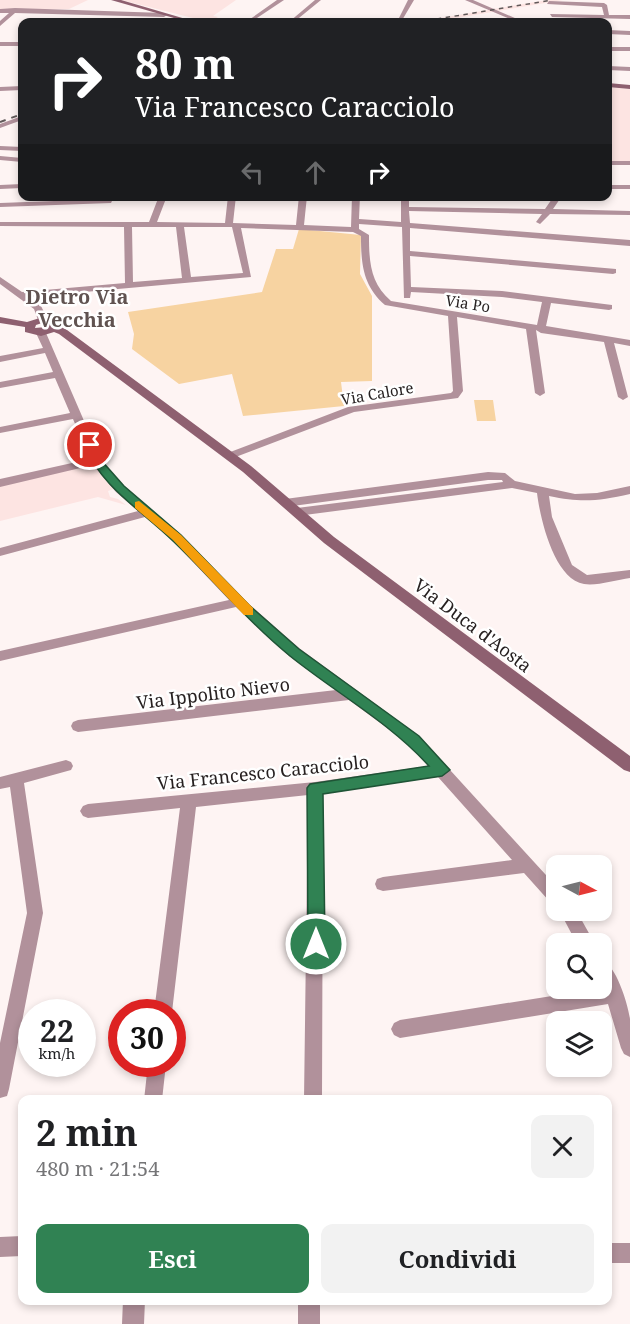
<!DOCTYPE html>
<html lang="it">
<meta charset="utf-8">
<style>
:root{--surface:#fff;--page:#f2f2f2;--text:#202124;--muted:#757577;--accent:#308253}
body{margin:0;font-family:"Noto Serif",serif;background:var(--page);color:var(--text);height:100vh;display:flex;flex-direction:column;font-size:22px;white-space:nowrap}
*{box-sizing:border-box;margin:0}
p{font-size:20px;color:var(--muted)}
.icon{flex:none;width:33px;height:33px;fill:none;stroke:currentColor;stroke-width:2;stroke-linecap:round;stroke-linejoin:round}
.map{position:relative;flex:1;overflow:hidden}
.sheet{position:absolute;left:18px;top:1095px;width:594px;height:210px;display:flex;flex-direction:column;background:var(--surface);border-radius:12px;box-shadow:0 3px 9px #0003}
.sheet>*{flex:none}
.hud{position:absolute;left:18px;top:18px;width:594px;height:183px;border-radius:12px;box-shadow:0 3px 9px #0003;background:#202124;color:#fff;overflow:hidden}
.needle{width:39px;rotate:97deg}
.tools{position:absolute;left:546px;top:855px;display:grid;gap:12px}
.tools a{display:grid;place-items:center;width:66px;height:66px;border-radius:12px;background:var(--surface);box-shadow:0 3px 9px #0003;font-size:30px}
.speed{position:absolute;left:18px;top:999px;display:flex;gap:12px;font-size:30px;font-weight:700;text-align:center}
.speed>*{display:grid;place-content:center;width:78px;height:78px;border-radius:50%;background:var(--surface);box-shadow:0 3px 9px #0003;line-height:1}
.speed small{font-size:15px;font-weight:400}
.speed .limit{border:9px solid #d22;background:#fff;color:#111}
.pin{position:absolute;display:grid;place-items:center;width:51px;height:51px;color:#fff;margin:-26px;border:3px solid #fff;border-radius:50%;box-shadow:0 2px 6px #0007}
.me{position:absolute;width:66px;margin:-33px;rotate:0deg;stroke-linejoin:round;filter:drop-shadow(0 0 4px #0008)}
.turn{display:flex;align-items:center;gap:21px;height:126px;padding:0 18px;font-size:27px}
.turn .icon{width:78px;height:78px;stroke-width:2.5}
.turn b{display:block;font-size:42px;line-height:51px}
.lanes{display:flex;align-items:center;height:57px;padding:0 18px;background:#0003;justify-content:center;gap:30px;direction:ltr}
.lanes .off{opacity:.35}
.round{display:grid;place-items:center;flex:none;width:63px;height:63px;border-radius:12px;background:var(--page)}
.headline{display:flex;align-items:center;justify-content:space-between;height:102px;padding:0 18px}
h1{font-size:36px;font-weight:700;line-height:45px}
.action{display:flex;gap:12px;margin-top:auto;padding:12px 18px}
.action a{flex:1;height:69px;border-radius:12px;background:var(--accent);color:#fff;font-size:24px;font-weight:700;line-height:69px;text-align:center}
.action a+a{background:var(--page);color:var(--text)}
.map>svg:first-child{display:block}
</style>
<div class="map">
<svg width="630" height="1324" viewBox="0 0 630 1324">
<rect width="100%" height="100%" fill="#fef4f3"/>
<path fill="#fde4e2" d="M0,0H88L69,9H0Z
M121,0H236L213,16L218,17L209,22Z
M547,0H563L433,22H417Z
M608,87L630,89V162H608Z
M92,459L122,486L108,491L110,497L118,499L126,505L98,497L0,521V480Z"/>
<path fill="#f7d3a1" d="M299,229L361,235L360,274L372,296V381L341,382L344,406L243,416L232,374L179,384L132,349L134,334L128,312L262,292L276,249H293Z
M474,400H493L496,421H477Z"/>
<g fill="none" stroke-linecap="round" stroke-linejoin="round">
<path fill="#b1919b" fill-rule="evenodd" d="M277,0H284L251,22H246Z
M315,0H321L294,22H289Z
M408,0H414L401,22H397Z
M465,0H473L524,22H517Z
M549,1L604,3L607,5L609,15H630V19L552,17L550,14L604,15L602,7L547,4Z
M15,8L164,13L167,15L164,17L15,13L0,26V21L9,13H0V9Z
M174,17L179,18L175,22H170Z
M608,30L630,31V35L608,34Z
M0,42H22V46H0Z
M608,47H630V51H608Z
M608,66L630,67V71L608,70Z
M22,86V90L0,91V87Z
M22,116V120L0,128V124Z
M0,146L22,147V151L0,150Z
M0,156L22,158V162L0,160Z
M608,161H630V165H608Z
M22,184V188L0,189V185Z
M608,185H630V189H608Z
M159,196H167L157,222L225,223L228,196H236L233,223L296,225L299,196H307L304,225L351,227L352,196H360L359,219L401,222V196H409V207L545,209L554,196H562L553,209L630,211V215L550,214L540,224L536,222L542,214L409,211L410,223L630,240V246L410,228V251L616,269V273L613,274L410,256L411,287L502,291L612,305V309L609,310L551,303L546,326L630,340V346L614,343L628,397L623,400L618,397L604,342L541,333L536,330L545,393L540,396L535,393L526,329L457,317L463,391L458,398L354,412L233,458H225V454L348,407L451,393L453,391L448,316L385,305C363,286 361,264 361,236L353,232L241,228L251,277L29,297L41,306L48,320L43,323L38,320L34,309L0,284V277L22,292L125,283L124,227L0,226V222H149ZM359,224L402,227L404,298H410L411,292L502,297L542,302L537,325L391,301C370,283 369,261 369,235L359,229ZM132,227H176L182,278L133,282ZM184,227H232L243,273L191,277Z
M108,199L112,201L111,203L0,207V203Z
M38,331L46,333L101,460L124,486L181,535L250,605L299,648L419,736L556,886V905L550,902L524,873L383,891L377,889L375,884L377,879L383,877L512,860L438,777L323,793L322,1100H304L308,795L196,807L172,1012H154L180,808L88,818L83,816L80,811L83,806L88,804L315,782L428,766L409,744L349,700L78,732L73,730L71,726L73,722L78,720L336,690L289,656L236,607L0,661V651L229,600L173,541L145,517L0,556V548L138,511L116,492L93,465L0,487V479L90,459L73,419L0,433V427L70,413L55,378L0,388V382L53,372L45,353L0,362V356L43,348L36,333Z
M488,472L505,473L515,481L575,494L597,493L630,486V494C598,501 582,503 549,496L552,517L572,565L587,575L630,570V578C616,580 597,586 584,584C554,579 540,518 537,493L512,488L297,516L291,512L297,508L503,482L502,480H488L285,507L279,503L285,499Z
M66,760L71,762L73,766L71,770L24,783L43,913L9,1089L7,1096L0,1098V1043L27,913L10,787L0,789V777Z
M559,910H576L595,944H577Z
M602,960C616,965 628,1004 630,1019C630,1031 630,1045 630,1057L624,1054L621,1048L608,1004L400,1038L394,1035L391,1029L394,1023L400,1020L602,988L603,987Z
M148,1064H166L162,1100H144Z
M22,1236V1256L0,1257V1237Z
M608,1243H630V1263H608Z
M123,1300H145L144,1324H122Z
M298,1300H320V1324H298Z"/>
<path fill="#8e6070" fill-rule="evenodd" d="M111,0H121L196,22H188Z
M608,83L630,85V89L608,87Z
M0,317L27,322L43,317L67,330L251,466L334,537L630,756V772L624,770L324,543L243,472L59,334L54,332L41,336L25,332V327L0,323ZM42,323L46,327L35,328L36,325Z"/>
<path stroke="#605959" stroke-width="1.5" stroke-dasharray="4.5 4.5" stroke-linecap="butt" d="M419,22L552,0
M19,115L22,114"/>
<path stroke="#605959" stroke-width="2" stroke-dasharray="6 6" stroke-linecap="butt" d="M0,122L22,114"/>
</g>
<path fill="#308253" stroke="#1f5436" stroke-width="1.5" d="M90,442L94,443L101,460L124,486L181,535L249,605L299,649L419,736L450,770L442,776L323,794L325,944L322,949L316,952L310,949L308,944L307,788L310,784L429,766C389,722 336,693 290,656C247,621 213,579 173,541C142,510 101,488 85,445Z"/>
<path fill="#f59e0b" d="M139,501L181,535L253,608V615H244L173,540L135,508V502Z"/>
<g text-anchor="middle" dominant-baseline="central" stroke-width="5" stroke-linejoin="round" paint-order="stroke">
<g font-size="15" fill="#272121" stroke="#fff">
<text transform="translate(468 303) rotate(9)">Via Po</text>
<text transform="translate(377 393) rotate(-10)">Via Calore</text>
</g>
<g font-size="18" fill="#272121" stroke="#fff">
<text transform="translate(473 625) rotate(37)">Via Duca d'Aosta</text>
<text transform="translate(213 693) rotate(-7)">Via Ippolito Nievo</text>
<text transform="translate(263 772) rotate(-6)">Via Francesco Caracciolo</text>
</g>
<g font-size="20" font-weight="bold" fill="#605351" stroke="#fff">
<text x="77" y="296">Dietro Via<tspan x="77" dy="23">Vecchia</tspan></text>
</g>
</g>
</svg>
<div class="tools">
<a><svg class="needle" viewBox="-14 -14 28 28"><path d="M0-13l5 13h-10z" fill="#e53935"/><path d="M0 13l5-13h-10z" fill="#757577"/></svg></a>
<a><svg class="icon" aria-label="search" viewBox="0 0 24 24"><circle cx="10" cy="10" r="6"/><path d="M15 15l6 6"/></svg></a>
<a><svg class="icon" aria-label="layers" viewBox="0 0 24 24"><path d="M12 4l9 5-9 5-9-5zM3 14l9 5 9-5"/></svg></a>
</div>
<div class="speed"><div>22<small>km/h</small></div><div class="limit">30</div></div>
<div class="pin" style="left:90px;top:445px;background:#d93025"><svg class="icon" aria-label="arrive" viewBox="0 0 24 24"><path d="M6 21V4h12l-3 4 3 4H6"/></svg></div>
<svg class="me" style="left:316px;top:944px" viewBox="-20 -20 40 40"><circle r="17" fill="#308253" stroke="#fff" stroke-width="3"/><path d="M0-11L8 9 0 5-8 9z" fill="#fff"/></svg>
<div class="hud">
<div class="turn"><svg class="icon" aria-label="right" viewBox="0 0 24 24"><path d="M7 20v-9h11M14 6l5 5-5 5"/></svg><div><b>80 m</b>Via Francesco Caracciolo</div></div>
<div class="lanes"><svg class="icon off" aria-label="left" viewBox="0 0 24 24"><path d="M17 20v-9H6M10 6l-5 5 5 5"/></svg><svg class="icon off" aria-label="ahead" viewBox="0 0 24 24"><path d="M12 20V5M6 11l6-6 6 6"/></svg><svg class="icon" aria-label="right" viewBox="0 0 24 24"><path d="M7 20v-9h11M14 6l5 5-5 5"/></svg></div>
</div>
<section class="sheet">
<div class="headline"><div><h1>2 min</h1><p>480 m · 21:54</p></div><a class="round"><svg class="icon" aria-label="close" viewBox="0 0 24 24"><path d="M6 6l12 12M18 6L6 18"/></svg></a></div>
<div class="action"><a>Esci</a><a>Condividi</a></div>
</section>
</div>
